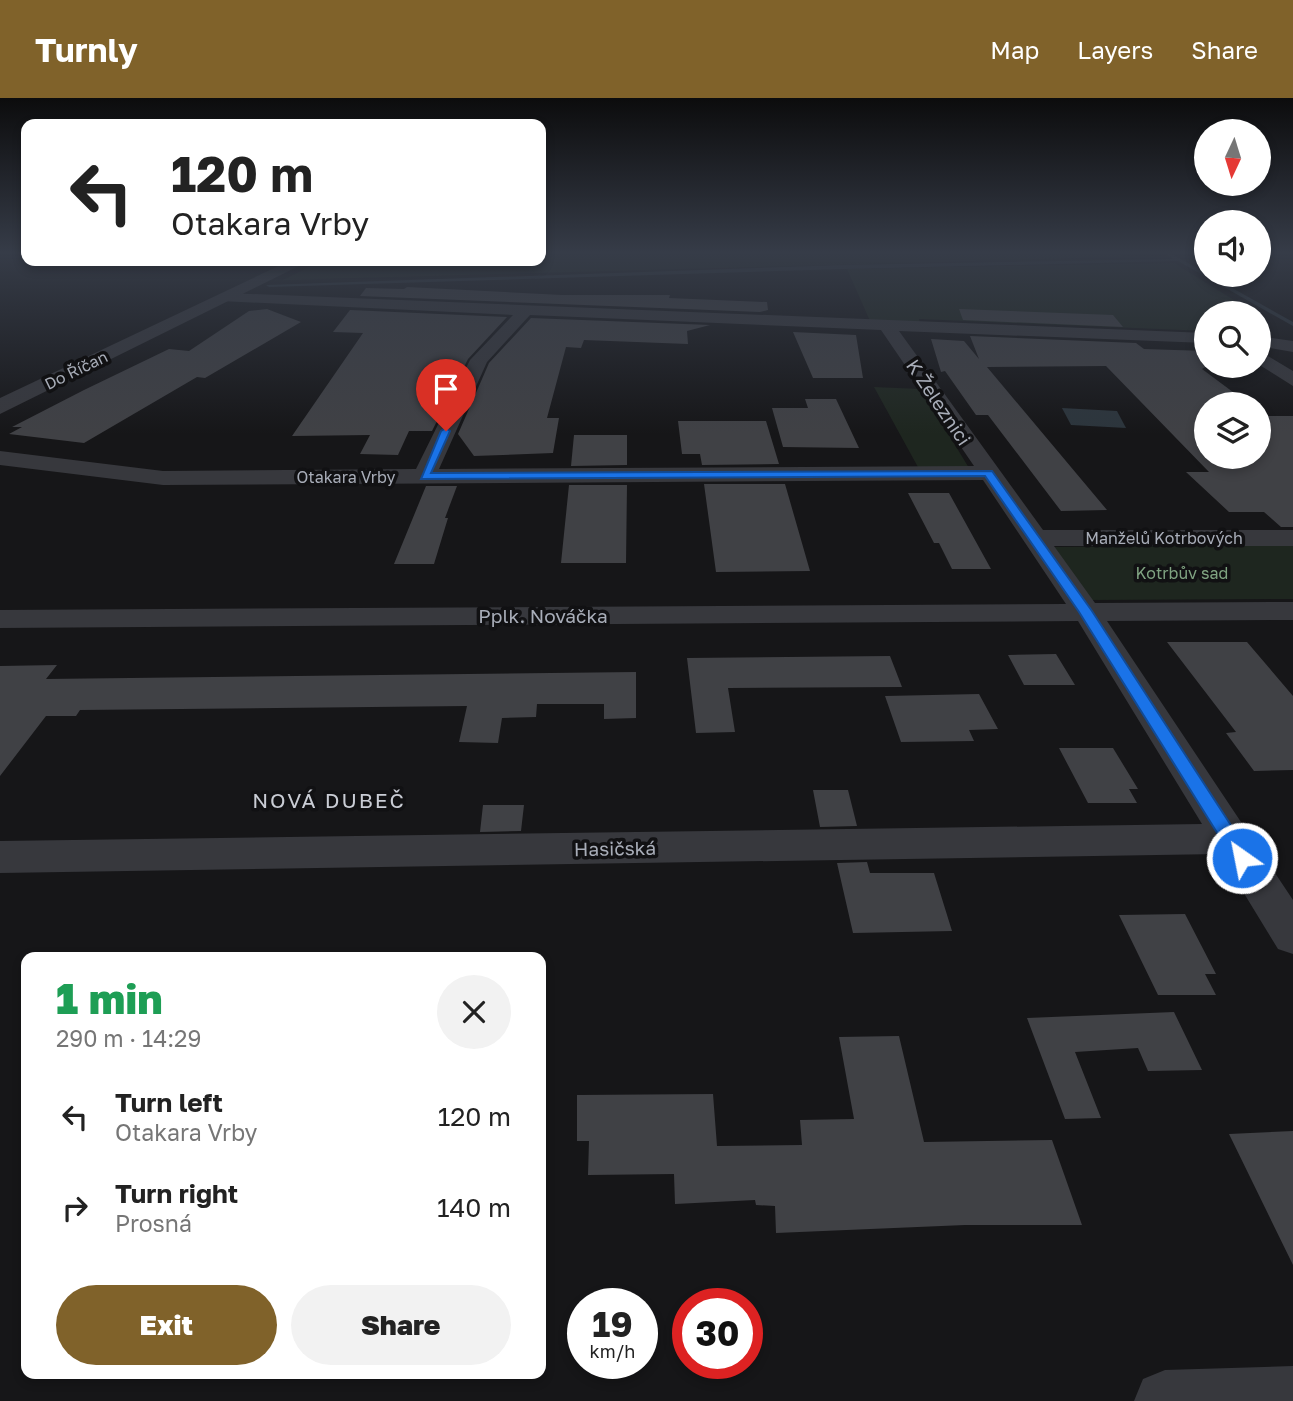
<!DOCTYPE html>
<meta charset="utf-8">
<style>
:root{--surface:#fff;--page:#f2f2f2;--text:#222;--muted:#767676;--accent:#80622a}
body{margin:0;font-family:"Golos Text",sans-serif;background:var(--page);color:var(--text);height:100vh;display:flex;flex-direction:column;font-size:26px;white-space:nowrap}
*{box-sizing:border-box;margin:0}
p{font-size:23px;color:var(--muted)}
.icon{flex:none;width:38px;height:38px;fill:none;stroke:currentColor;stroke-width:2;stroke-linecap:round;stroke-linejoin:round}
.map{position:relative;flex:1;overflow:hidden}
.sheet{position:absolute;left:21px;top:854px;width:525px;height:427px;display:flex;flex-direction:column;background:var(--surface);border-radius:14px;box-shadow:0 4px 10px #0003}
.sheet>*{flex:none}
.guide{position:absolute;left:21px;top:21px;width:525px;height:147px;border-radius:14px;box-shadow:0 4px 10px #0003;background:#fff;color:var(--text);overflow:hidden}
.needle{width:46px;rotate:184deg}
.controls{position:absolute;left:1194px;top:21px;display:grid;gap:14px}
.controls a{display:grid;place-items:center;width:77px;height:77px;border-radius:50%;background:var(--surface);box-shadow:0 4px 10px #0003;font-size:35px}
.speed{position:absolute;left:567px;top:1190px;display:flex;gap:14px;font-size:35px;font-weight:700;text-align:center}
.speed>*{display:grid;place-content:center;width:91px;height:91px;border-radius:50%;background:var(--surface);box-shadow:0 4px 10px #0003;line-height:1}
.speed small{font-size:18px;font-weight:400}
.speed .limit{border:10px solid #d22;background:#fff;color:#111}
.pin{position:absolute;display:grid;place-items:center;width:60px;height:60px;color:#fff;margin:-72px -30px;border-radius:50% 50% 50% 0;rotate:-45deg;box-shadow:0 0 7px #0007}
.pin .icon{rotate:45deg}
.me{position:absolute;width:77px;margin:-38px;rotate:327deg;stroke-linejoin:round;filter:drop-shadow(0 0 5px #0008)}
.turn{display:flex;align-items:center;gap:24px;height:147px;padding:0 35px;font-size:32px}
.turn .icon{width:91px;height:91px;stroke-width:2.5}
.turn b{display:block;font-size:49px;line-height:60px}
.round{display:grid;place-items:center;flex:none;width:74px;height:74px;border-radius:37px;background:var(--page)}
.summary{display:flex;align-items:center;justify-content:space-between;height:119px;padding:0 35px}
h1{font-size:42px;font-weight:800;line-height:52px;color:#1e9e55}
.button{display:flex;gap:14px;margin-top:auto;padding:14px 35px}
.button a{flex:1;height:80px;border-radius:42px;background:var(--accent);color:#fff;font-size:28px;font-weight:800;line-height:80px;text-align:center}
.button a+a{background:var(--page);color:var(--text)}
ul{padding:0;list-style:none}
li{display:flex;align-items:center;gap:21px;height:91px;padding:0 35px}
li div{flex:1}
li b{display:block;font-size:26px}
li em{font-style:normal}
header{display:flex;align-items:center;gap:42px;box-sizing:border-box;height:98px;padding:0 35px;background:var(--accent);color:#fff}
header strong{font-size:33px}
nav{display:flex;gap:38px;margin-inline-start:auto;font-size:24px}
.map>svg:first-child{display:block}
</style>
<header>
<strong>Turnly</strong>
<nav><a>Map</a><a>Layers</a><a>Share</a></nav>
</header>
<div class="map">
<svg width="1293" height="1303" viewBox="0 0 1293 1303">
<rect width="100%" height="100%" fill="#161618"/>
<path fill="#1e261f" d="M541,154H1135L1116,159L283,182L321,163H541Z
M1174,165L1255,215H1206V233L919,221L920,225L870,223L847,171Z
M874,289L921,291L969,370L919,371Z
M1293,447V501L1090,502L1054,449Z"/>
<path fill="#2c353c" d="M1062,310L1117,313L1126,330L1071,327Z"/>
<g fill="none" stroke-linecap="round" stroke-linejoin="round">
<path fill="#2c353c" fill-rule="evenodd" d="M1163,154H1168L1206,175V177H1209L1293,224V228L1178,163L844,171L269,189L266,187L844,167L1173,161Z"/>
</g>
<path fill="#404145" d="M407,189L562,197H670L669,200L767,204L768,212L760,214L360,198L366,190L404,191Z
M267,211L301,224L205,280L197,279L84,345L9,336L22,329H12L84,292L169,251L189,253L249,213Z
M959,211L1113,217L1123,229L963,222Z
M350,212L507,219L468,261L432,333H409L398,357L360,356L370,337L292,338L363,235L333,234Z
M531,220L710,227L687,233L688,246L584,242L581,250L566,249L547,320H559L553,355L474,358L458,336L489,265Z
M793,234L856,237L863,280H813Z
M970,238L1136,245L1144,251L1206,253L1207,268L1202,271L1249,306H1206V359H1258V313L1265,318H1293V429H1281L1264,414H1229L1186,374H1209L1106,268L987,269L1107,412L1061,413L988,317H976L945,273L941,274L931,241L964,243L979,261Z
M805,301H836L859,350L783,349L772,310H808Z
M678,323H766L779,366L702,367L700,356H682Z
M574,337H627V367L571,368Z
M704,386H785L810,473L716,474Z
M569,387H627L626,465H561Z
M426,388H457L445,420H448L434,466H394Z
M908,395H949L991,471H952L939,445H934Z
M1167,544H1247L1293,598V672L1254,673L1226,635L1236,634Z
M1056,556L1075,587H1024L1008,557Z
M890,558L902,589L728,590L735,634L696,635L687,560Z
M57,567L46,581L636,574V620L604,621V606H537L536,619L502,620L498,645L459,644L467,608L80,612L76,618H46L0,678V568Z
M979,596L998,631L969,632L974,643L901,644L885,598Z
M1059,650H1113L1138,691H1129L1137,705H1088Z
M813,692H848L857,728L820,729Z
M483,707H524L521,733L480,734Z
M867,764L870,775H934L952,833L853,835L837,765Z
M1185,816L1216,876H1205L1216,897H1158L1119,817Z
M1174,914L1202,972L1148,973L1138,950L1075,954L1101,1020L1065,1021L1027,920Z
M899,938L924,1044L1052,1042L1082,1127H965L776,1135L775,1108L756,1107L755,1102L675,1106L674,1076L588,1077L589,1043H577V997L713,996L717,1048L802,1047L800,1022L854,1021L839,939Z
M1293,1033V1167L1229,1036Z"/>
<g fill="none" stroke-linecap="round" stroke-linejoin="round">
<path fill="#37383d" fill-rule="evenodd" d="M227,195L1206,235V245L899,233L1043,432H1293V448H1054L1095,505L1293,504V522L1107,523L1293,802V856L1278,851L1220,756L0,775V743L1202,726L1078,523L0,530V512L1066,506L983,382L163,387L0,367V353L163,373L416,371L470,262L513,217L221,203V197ZM530,217L881,232L974,368L439,371L487,264Z
M1258,238L1293,243V254L1258,248Z
M1258,252L1293,273V288L1258,266Z
M1293,1268V1303H1134L1143,1281L1165,1272Z"/>
<path fill="#37383d" fill-rule="evenodd" d="M289,163H309L0,316V300Z"/>
</g>
<linearGradient id="sky" x2="0" y2="1"><stop stop-color="#0c0c0d"/><stop offset="0.46" stop-color="#363c48"/><stop offset="1" stop-color="#363c48" stop-opacity="0"/></linearGradient>
<rect width="1293" height="336" fill="url(#sky)"/>
<path fill="#1a73e8" stroke="#114b97" stroke-width="2" d="M446,330L450,333L431,375L992,373L1092,513L1249,755L1251,760L1249,765H1236L1079,514L985,378L421,381L441,333Z"/>
<g text-anchor="middle" dominant-baseline="central" stroke-width="7" stroke-linejoin="round" paint-order="stroke">
<g font-size="16" fill="#a8adb8" stroke="#111113">
<text transform="translate(76 272) rotate(-26)">Do Říčan</text>
<text x="346" y="379">Otakara Vrby</text>
<text x="1164" y="440">Manželů Kotrbových</text>
</g>
<g font-size="16" fill="#7fa381" stroke="#111113">
<text x="1182" y="475">Kotrbův sad</text>
</g>
<g font-size="19" fill="#a8adb8" stroke="#111113">
<text transform="translate(939 304) rotate(56)">K Železnici</text>
<text x="543" y="517">Pplk. Nováčka</text>
<text transform="translate(615 750) rotate(-1)">Hasičská</text>
</g>
<g font-size="21" letter-spacing="2" fill="#c9ccd4" stroke="#111113">
<text x="329" y="702">NOVÁ DUBEČ</text>
</g>
</g>
</svg>
<div class="controls">
<a><svg class="needle" viewBox="-14 -14 28 28"><path d="M0-13l5 13h-10z" fill="#e53935"/><path d="M0 13l5-13h-10z" fill="#767676"/></svg></a>
<a><svg class="icon" aria-label="sound" viewBox="0 0 24 24"><path d="M4 9h4l5-4v14l-5-4H4zM17 9q2 3 0 6"/></svg></a>
<a><svg class="icon" aria-label="search" viewBox="0 0 24 24"><circle cx="10" cy="10" r="6"/><path d="M15 15l6 6"/></svg></a>
<a><svg class="icon" aria-label="layers" viewBox="0 0 24 24"><path d="M12 4l9 5-9 5-9-5zM3 14l9 5 9-5"/></svg></a>
</div>
<div class="speed"><div>19<small>km/h</small></div><div class="limit">30</div></div>
<div class="pin" style="left:446px;top:333px;background:#d93025"><svg class="icon" aria-label="arrive" viewBox="0 0 24 24"><path d="M6 21V4h12l-3 4 3 4H6"/></svg></div>
<svg class="me" style="left:1242px;top:760px" viewBox="-20 -20 40 40"><circle r="17" fill="#1a73e8" stroke="#fff" stroke-width="3"/><path d="M0-11L8 9 0 5-8 9z" fill="#fff"/></svg>
<div class="guide">
<div class="turn"><svg class="icon" aria-label="left" viewBox="0 0 24 24"><path d="M17 20v-9H6M10 6l-5 5 5 5"/></svg><div><b>120 m</b>Otakara Vrby</div></div>
</div>
<section class="sheet">
<div class="summary"><div><h1>1 min</h1><p>290 m · 14:29</p></div><a class="round"><svg class="icon" aria-label="close" viewBox="0 0 24 24"><path d="M6 6l12 12M18 6L6 18"/></svg></a></div>
<ul>
<li><svg class="icon" aria-label="left" viewBox="0 0 24 24"><path d="M17 20v-9H6M10 6l-5 5 5 5"/></svg><div><b>Turn left</b><p>Otakara Vrby</p></div><em>120 m</em></li>
<li><svg class="icon" aria-label="right" viewBox="0 0 24 24"><path d="M7 20v-9h11M14 6l5 5-5 5"/></svg><div><b>Turn right</b><p>Prosná</p></div><em>140 m</em></li>
</ul>
<div class="button"><a>Exit</a><a>Share</a></div>
</section>
</div>
